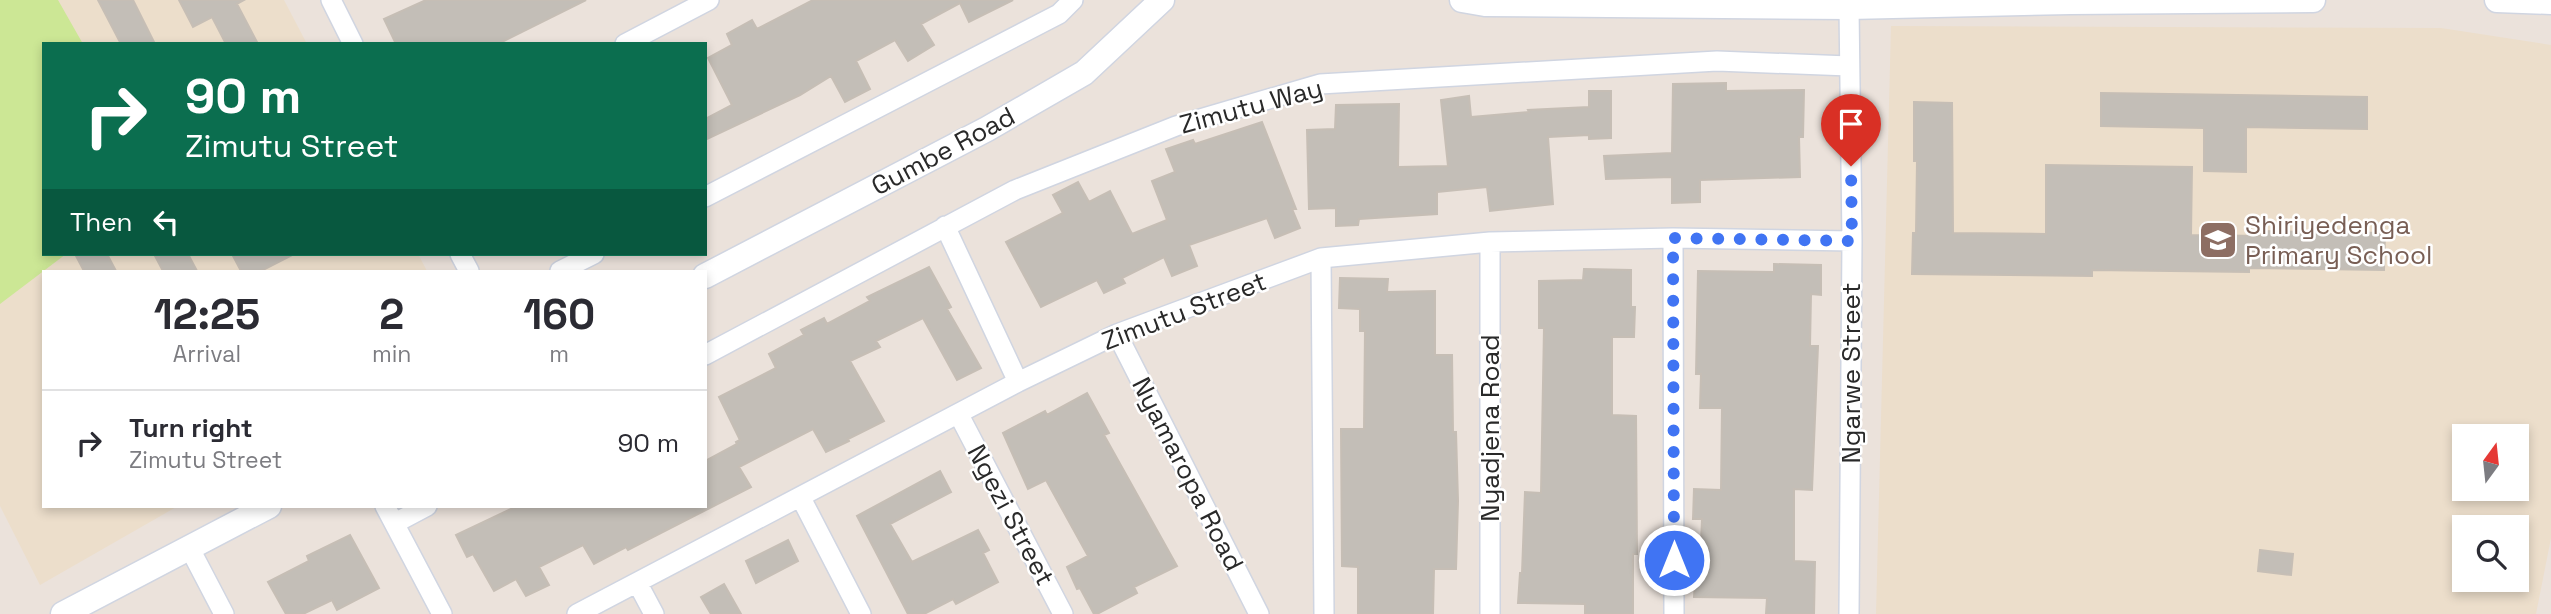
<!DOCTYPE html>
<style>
:root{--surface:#fff;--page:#f2f2f3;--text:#2b2b33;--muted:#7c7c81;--line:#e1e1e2}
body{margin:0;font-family:"Space Grotesk",sans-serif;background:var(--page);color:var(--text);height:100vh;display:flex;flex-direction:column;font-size:26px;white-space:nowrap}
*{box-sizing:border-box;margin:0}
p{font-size:23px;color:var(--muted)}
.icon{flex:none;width:38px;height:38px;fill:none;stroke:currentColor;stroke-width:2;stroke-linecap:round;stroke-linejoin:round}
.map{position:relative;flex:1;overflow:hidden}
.panel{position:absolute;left:42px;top:270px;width:665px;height:238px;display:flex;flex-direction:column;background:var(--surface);border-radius:0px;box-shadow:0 4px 10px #0003}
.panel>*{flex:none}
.top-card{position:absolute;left:42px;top:42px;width:665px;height:214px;border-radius:0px;box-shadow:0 4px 10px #0003;background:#0b6e4f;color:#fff;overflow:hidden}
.needle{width:46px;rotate:15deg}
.buttons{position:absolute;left:2452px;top:424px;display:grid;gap:14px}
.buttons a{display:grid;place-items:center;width:77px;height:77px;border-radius:0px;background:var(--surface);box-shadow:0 4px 10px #0003;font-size:35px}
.pin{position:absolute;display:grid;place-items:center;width:60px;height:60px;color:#fff;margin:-72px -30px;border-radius:50% 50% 50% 0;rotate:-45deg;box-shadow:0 0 7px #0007}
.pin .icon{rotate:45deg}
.me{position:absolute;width:77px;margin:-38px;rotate:0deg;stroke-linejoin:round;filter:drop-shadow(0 0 5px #0008)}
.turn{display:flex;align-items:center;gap:24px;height:147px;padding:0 28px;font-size:32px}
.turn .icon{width:91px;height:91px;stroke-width:2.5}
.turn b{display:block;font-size:49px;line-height:60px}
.then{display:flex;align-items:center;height:66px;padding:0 28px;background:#0003;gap:14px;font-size:26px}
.eta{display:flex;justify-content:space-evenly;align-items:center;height:119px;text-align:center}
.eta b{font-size:42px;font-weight:800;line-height:49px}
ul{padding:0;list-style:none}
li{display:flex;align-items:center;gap:21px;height:105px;padding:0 28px;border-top:2px solid var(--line)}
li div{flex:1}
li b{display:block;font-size:26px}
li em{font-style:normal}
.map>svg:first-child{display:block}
</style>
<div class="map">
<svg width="2551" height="614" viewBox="0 0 2551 614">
<rect width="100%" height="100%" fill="#ebe2db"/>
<path fill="#ecdecb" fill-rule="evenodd" d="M0,0H284L307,44H44V254H418L427,271H44V506H178L40,585L0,506Z
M1891,26L2441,28L2551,45V538L2536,614H1876ZM2464,436H2516V488H2464ZM2464,527H2516V579H2464Z"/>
<path fill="#cce795" d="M0,0H58L83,44H44V254H66L0,304Z"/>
<path fill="#c3beb7" stroke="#c6beb5" stroke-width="2" d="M98,0H133L155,44H121Z
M179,0H244L237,4L258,44H226L212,17L193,27Z
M426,0H586L498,44H396L384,19Z
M813,0H1013L969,22L960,3L921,24L934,45L908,61L895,40L856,61L870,89L845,102L831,76L800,95L705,140V119L732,105L708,58L732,45L727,34L752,20L757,29Z
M1726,83V91L1804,90L1803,137H1799L1800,177L1700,180V202L1672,203V177L1606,179L1604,156L1672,153L1673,84Z
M1589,91H1611V138L1589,139V135L1548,137L1553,204L1490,211L1487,187L1437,192V214L1359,219L1358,225L1336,226V208L1309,209L1307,130L1335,129L1336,105L1399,104L1398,167L1448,166L1441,100L1469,96L1471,117L1529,112L1528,110L1589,107Z
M2101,93L2367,97V129L2246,127V172L2204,171V128L2101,126Z
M1914,102L1952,103L1953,233L2046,234V165L2192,167L2191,235L2261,236V231L2385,233L2384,270L2249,268V272L2092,270V276L1912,274L1913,233H1916L1917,161H1914Z
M1262,122L1296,209H1292L1300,228L1275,238L1267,218L1189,245L1197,266L1172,276L1164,257L1122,278L1125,283L1104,293L1097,280L1041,307L1006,242L1063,213L1053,195L1078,182L1089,202L1110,191L1132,234L1167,220L1152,181L1175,172L1166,149L1193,140L1195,144Z
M75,254H107L116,271H84Z
M154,254H188L197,271H163Z
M232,254H294L261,271H241Z
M1774,264L1821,265V295L1811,294L1810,346H1818L1812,490L1794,489V561L1815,562L1814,614H1766L1767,598L1694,597L1696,567H1700L1702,519H1693L1694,489L1721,490L1722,408H1700L1701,374H1696L1698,271L1774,272Z
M929,267L951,307L947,309L981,368L957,380L923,318L876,341L880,347L850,361L884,421L848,439L849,441L826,452L813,429L739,467L751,487L651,538L628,550L626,547L594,564L583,545L539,567L549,585L526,596L516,579L494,591L473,554L467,557L456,535L517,506H705V461L737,444L736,442L740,440L719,397L776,368L769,354L804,335L801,330L824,318L827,324L870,301L867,297Z
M1584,269L1631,270V307H1635L1634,337H1612V415L1636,416L1637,554H1633V614H1585V604L1518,603L1520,573H1522L1525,492L1541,493L1544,328H1539V281L1583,280Z
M1340,278L1388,279L1387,292L1435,291V355H1452L1453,432H1456L1458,501L1456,569H1434L1433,614H1358V567L1342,566L1341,429H1364L1365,331H1360V309L1339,308Z
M1087,393L1109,433L1104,435L1177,566L1134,587L1137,593L1097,614H1094L1080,588L1077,589L1067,567L1088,556L1046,480L1028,489L1003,433L1045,411L1047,415Z
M940,471L951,492L890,524L912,562L978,530L989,550L983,553L998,582L956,604L953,599L924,614H908L857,516Z
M350,535L379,588L337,610L332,600L303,614H286L268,582L309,561L307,556Z
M788,540L798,561L756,583L746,561Z
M2260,550L2293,554L2291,575L2258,571Z
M724,584L741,614H711L701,597Z"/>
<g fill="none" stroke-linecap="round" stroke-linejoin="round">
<defs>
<path id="minor" d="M331,0L353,44
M625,44L709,0
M705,197L1059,14L1073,0
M945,226L1018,382
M1673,238L1674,614
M1490,242V614
M460,254L469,271
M1321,258L1324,614
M560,271L594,254
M1117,334L1259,614
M705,355L1015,190L1176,126L1320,84L1717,61L1849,66
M959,415L1063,614
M801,498L861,614
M385,506L442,614
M395,523L427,506
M189,547L224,614
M638,584L654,614
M577,614L1018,382L1117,334L1321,258L1490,242L1673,238L1852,241
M1849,614L1852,241L1849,7"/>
<path id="tertiary" d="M1462,0L1485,4L1849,7L2070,2L2313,0
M2497,0L2551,2
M705,276L987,129L1084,73L1162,0
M63,614L269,506"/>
</defs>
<use href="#minor" stroke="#d0d5e1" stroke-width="22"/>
<use href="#tertiary" stroke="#d0d5e1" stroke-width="27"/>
<use href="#minor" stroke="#fff" stroke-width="19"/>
<use href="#tertiary" stroke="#fff" stroke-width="24"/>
</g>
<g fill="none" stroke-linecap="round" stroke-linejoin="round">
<path stroke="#4074f3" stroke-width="12" stroke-dasharray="0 21.6" d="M1674,560L1673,238L1852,241L1851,166"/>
</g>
<defs>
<symbol id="school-square" viewBox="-11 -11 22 22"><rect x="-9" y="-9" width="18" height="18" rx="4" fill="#8d6e63" stroke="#fff"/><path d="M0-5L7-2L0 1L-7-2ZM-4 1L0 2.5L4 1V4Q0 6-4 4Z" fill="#fff"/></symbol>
</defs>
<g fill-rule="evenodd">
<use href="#school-square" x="2196" y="218" width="44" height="44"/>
</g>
<g text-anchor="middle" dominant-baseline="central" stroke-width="5" stroke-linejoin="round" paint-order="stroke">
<g font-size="26" fill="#292929" stroke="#fff">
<text transform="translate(1251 106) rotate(-15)">Zimutu Way</text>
<text transform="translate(943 151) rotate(-28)">Gumbe Road</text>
<text transform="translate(1184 311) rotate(-21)">Zimutu Street</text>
<text transform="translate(1851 373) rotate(-90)">Ngarwe Street</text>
<text transform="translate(1490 428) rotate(-90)">Nyadjena Road</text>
<text transform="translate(1188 474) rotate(63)">Nyamaropa Road</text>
<text transform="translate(1011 515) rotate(62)">Ngezi Street</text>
</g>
<g font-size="26" fill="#785e54" stroke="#fff" text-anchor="start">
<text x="2245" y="225">Shiriyedenga<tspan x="2245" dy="30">Primary School</tspan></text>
</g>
</g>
</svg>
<div class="buttons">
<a><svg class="needle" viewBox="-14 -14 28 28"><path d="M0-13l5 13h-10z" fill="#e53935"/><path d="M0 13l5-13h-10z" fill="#7c7c81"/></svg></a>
<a><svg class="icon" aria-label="search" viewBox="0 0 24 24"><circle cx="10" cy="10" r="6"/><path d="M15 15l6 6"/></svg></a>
</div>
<div class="pin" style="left:1851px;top:166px;background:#d93025"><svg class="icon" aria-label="arrive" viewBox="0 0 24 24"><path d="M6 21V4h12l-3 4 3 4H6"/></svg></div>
<svg class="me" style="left:1674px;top:560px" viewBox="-20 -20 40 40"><circle r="17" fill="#4074f3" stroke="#fff" stroke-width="3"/><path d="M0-11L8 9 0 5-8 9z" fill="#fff"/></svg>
<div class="top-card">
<div class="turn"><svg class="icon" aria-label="right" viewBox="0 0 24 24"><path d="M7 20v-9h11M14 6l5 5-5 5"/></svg><div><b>90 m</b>Zimutu Street</div></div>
<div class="then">Then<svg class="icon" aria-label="left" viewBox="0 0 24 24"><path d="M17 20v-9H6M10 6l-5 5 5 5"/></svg></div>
</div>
<section class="panel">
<div class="eta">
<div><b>12:25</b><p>Arrival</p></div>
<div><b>2</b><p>min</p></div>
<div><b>160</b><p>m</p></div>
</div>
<ul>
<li><svg class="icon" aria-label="right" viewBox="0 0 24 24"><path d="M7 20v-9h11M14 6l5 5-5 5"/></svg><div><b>Turn right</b><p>Zimutu Street</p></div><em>90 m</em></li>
</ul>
</section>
</div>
